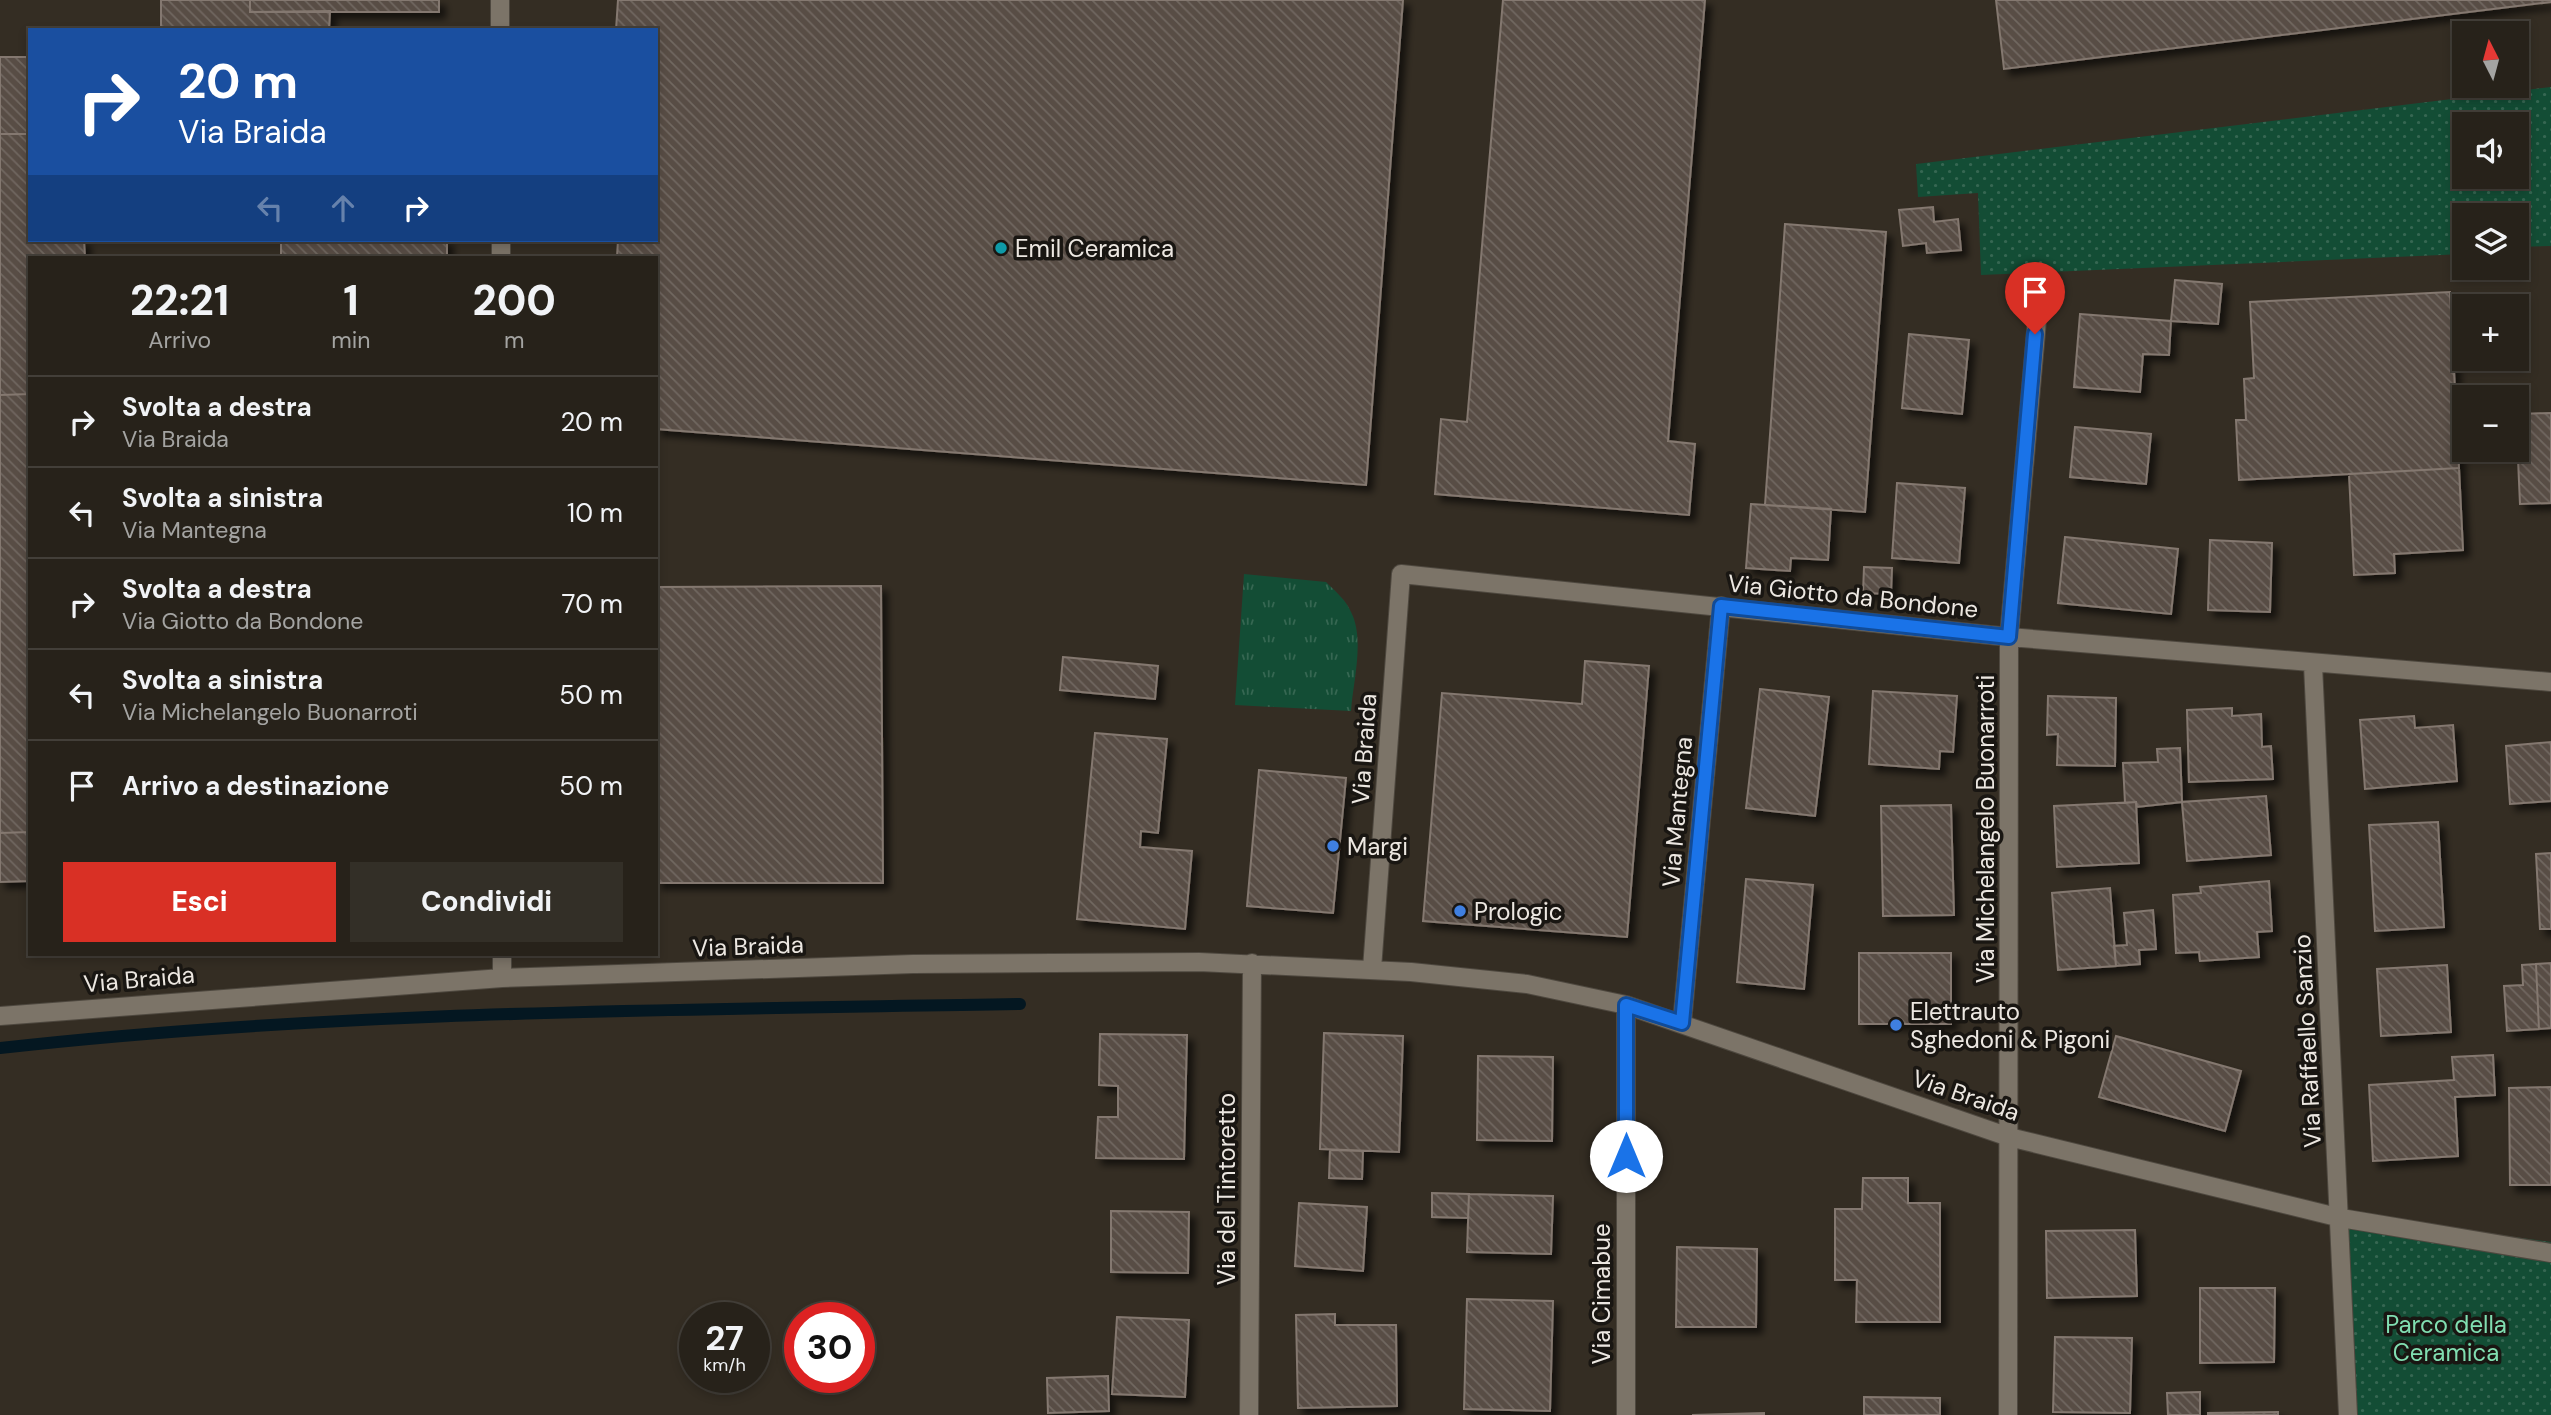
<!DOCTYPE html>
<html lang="it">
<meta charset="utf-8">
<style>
:root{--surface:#27221a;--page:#332f27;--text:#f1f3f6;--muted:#a4a4a2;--line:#433f39;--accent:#d93025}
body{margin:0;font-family:"DM Sans",sans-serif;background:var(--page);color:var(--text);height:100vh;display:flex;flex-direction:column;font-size:26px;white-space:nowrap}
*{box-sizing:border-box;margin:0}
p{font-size:23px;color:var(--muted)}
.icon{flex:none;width:38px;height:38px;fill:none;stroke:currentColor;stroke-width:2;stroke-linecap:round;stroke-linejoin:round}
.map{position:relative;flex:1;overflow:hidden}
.details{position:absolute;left:28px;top:256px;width:630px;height:700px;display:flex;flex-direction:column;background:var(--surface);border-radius:0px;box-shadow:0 4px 10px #0003,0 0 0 2px var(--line)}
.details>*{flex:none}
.top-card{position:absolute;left:28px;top:28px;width:630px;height:214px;border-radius:0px;box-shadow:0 4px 10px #0003,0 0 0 2px var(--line);background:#1a4fa0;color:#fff;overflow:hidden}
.needle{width:46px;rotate:354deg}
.buttons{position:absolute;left:2452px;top:21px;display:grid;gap:14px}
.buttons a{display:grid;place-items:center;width:77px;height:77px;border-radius:0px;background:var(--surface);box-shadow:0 4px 10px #0003,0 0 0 2px var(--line);font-size:35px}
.speed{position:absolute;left:679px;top:1302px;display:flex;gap:14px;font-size:35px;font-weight:700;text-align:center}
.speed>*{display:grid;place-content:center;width:91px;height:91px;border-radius:50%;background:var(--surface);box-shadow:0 4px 10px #0003,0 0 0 2px var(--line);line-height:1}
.speed small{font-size:18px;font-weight:400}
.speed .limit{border:10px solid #d22;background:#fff;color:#111}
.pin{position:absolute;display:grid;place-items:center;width:60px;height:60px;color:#fff;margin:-72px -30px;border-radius:50% 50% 50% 0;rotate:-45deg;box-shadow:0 0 7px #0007}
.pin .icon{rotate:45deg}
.me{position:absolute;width:77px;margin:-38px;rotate:0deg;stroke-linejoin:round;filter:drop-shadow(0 0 5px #0008)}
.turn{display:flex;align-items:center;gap:24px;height:147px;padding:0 35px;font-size:32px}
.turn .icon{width:91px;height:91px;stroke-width:2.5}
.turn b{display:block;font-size:49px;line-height:60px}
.lanes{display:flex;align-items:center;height:66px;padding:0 35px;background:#0003;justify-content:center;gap:35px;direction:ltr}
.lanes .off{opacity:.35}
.eta{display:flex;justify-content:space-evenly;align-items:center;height:119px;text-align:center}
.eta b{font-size:42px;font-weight:800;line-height:49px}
.action{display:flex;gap:14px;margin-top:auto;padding:14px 35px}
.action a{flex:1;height:80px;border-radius:0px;background:var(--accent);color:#fff;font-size:28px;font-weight:800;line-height:80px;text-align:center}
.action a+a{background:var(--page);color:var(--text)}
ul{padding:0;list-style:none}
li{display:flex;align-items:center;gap:21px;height:91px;padding:0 35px;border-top:2px solid var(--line)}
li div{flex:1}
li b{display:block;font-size:26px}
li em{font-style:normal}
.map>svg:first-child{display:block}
</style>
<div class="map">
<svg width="2551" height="1415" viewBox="0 0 2551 1415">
<defs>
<pattern id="grass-tufts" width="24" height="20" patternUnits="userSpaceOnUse" patternTransform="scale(1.75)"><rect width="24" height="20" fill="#134d35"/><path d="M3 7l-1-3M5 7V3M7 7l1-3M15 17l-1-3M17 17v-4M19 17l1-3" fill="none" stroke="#366752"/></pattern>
<pattern id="park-dots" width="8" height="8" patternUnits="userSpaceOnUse" patternTransform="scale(1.75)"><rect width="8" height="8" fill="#134d35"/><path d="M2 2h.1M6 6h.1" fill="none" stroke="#366752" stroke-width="1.8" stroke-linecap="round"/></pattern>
<pattern id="building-back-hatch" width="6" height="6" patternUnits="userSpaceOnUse" patternTransform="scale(1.75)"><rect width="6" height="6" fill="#584d45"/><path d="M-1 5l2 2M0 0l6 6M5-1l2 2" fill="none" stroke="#706760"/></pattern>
<filter id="shadow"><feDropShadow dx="6" dy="6" stdDeviation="3.5" flood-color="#0009"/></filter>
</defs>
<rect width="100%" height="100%" fill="#342d23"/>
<path fill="url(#grass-tufts)" d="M1244,574L1326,582C1335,591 1346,600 1351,612C1365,639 1353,682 1351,711L1235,705Z"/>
<path fill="url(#park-dots)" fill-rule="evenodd" d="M2551,87V246L2517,247L2516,215H2464V254L1981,275L1978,193L1918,197L1916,164ZM2464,124H2516V177H2464Z
M2340,1214L2551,1242V1415H2348Z"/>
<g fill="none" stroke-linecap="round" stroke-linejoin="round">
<path stroke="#041721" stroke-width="12" d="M0,1048C339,1010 680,1010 1020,1004"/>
</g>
<path fill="url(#building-back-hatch)" stroke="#84786f" stroke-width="2" filter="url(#shadow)" d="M161,0H250V12L330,11L329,30H161Z
M250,0H439V12H250Z
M618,0H1403L1366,485L656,429V257H617L618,240H656V30H616Z
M1503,0H1705L1668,441L1695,444L1689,515L1435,494L1441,419L1467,422Z
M1996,0H2551V2L2004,69Z
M0,57H30V134H0Z
M0,134H30V240H84L85,257H30V394L0,395Z
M1933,207L1934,222L1958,219L1961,250L1927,253L1926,243L1903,246L1899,210Z
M1785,224L1886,232L1865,512L1765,505Z
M281,240H447V257H281Z
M2175,280L2222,284L2218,324L2171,321Z
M2450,292L2459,468L2239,480L2236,420H2246L2244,379L2254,378L2250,302Z
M2080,314L2171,321L2169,355L2143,354L2140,392L2074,387Z
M1909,334L1969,340L1962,414L1902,408Z
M30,394V832L0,833V395Z
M2551,413V503L2520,504L2516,414Z
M2075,427L2151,434L2146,484L2070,477Z
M2459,468L2463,550L2394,554L2395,573L2354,575L2349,474Z
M1897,483L1965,488L1959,563L1892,558Z
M1751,504L1831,509L1828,560L1791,558L1790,571L1746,568Z
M2065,537L2178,549L2171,614L2058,603Z
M2210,540L2272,543L2270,612L2208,610Z
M1864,567L1892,568L1891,594L1863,593Z
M881,586L883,883H656V587Z
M1063,657L1158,666L1155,699L1060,690Z
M1585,661L1649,666L1627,937L1423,921L1442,693L1582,704Z
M1760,689L1829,697L1815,816L1746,808Z
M1873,691L1957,696L1953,752L1940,751L1939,769L1869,764Z
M2048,696L2116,698L2115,766L2057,765L2058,734L2047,735Z
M2232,708V716L2261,714L2262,747L2271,746L2273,779L2189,782L2187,710Z
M2414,716L2415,728L2453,725L2457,781L2365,789L2360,720Z
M1095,733L1167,739L1158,833L1141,831L1140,847L1192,851L1185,929L1077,919Z
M2551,742V801L2510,804L2506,746Z
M2180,748L2182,802L2137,807L2136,802L2125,803L2123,763L2158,762L2157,749Z
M1259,770L1346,778L1333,913L1247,906Z
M2266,796L2271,855L2187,861L2182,802Z
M2136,802L2139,863L2057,867L2054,806Z
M1951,805L1954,915L1883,916L1881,806Z
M2438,822L2444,927L2375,931L2369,825Z
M30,832V881L0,882V833Z
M2551,853V929H2540L2536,854Z
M1746,879L1813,885L1804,989L1737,982Z
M2269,881L2272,931L2257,932L2259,957L2200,961L2199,952L2176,953L2173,895L2201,893L2200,887Z
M2110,888L2116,966L2058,970L2052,893Z
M2153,910L2156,949L2139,950L2140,964L2116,966L2114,946L2127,945L2124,913Z
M1859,953H1951V1024H1859Z
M2551,963V1028L2539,1029L2536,964Z
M2536,964L2539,1029L2507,1031L2504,986L2523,985L2522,965Z
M2447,965L2451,1032L2381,1036L2377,969Z
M1324,1033L1403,1036L1399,1152L1320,1149Z
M1100,1034L1187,1035L1184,1159L1096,1158L1098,1117H1118V1086L1099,1085Z
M2116,1036L2241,1071L2225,1131L2099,1097Z
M2493,1055L2495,1095L2455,1097L2458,1156L2373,1161L2369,1085L2454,1080L2452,1057Z
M1478,1056L1553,1057L1552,1141L1477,1140Z
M2551,1087V1185H2510L2509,1088Z
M1330,1150L1363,1151L1362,1179L1329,1178Z
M1863,1178H1908V1203H1940V1322H1856L1857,1280H1835V1209H1862Z
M1432,1193L1469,1194L1468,1218L1432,1217Z
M1469,1194L1553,1196L1551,1254L1467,1252Z
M1299,1203L1367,1207L1363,1271L1295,1266Z
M1111,1211L1189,1212L1188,1273L1111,1272Z
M2135,1230L2137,1296L2047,1298L2046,1231Z
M1677,1247L1757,1249L1756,1327H1676Z
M2200,1288H2275L2274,1362L2200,1363Z
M1467,1299L1553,1301L1550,1411L1464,1409Z
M1335,1314V1325H1396L1397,1406L1298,1408L1296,1315Z
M1117,1317L1189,1320L1185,1397L1112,1394Z
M2055,1337L2132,1338L2130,1413L2053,1412Z
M1108,1376L1109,1411L1048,1413L1047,1378Z
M2200,1392V1415H2168L2167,1393Z
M1864,1397L1940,1398V1415H1864Z
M2278,1412V1415H2208V1413Z
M1764,1413V1415H1692Z"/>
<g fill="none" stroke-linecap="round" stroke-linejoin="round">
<defs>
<path id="minor" d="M500,0V30
M501,240V257
M2313,665L2348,1415
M502,954V978
M1372,969L1401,574L2009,637L2551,682
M1626,1005V1415
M0,1016L502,978L913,964L1199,962L1411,972L1527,984L1626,1005L2009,1137L2341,1218L2551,1253
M1682,1023L1721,606
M1249,1415L1252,963
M2008,1415L2009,637L2040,286"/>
</defs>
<use href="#minor" stroke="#4e483f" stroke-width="20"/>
<use href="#minor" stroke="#7c7468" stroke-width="18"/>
</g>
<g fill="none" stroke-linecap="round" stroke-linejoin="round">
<defs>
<path id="route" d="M1626,1156V1005L1682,1023L1721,606L2009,637L2035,334"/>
</defs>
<use href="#route" stroke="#114b97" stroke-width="18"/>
<use href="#route" stroke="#1a73e8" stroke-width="12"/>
</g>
<circle fill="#0f9aa8" stroke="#191612" stroke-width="2.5" cx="1001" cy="248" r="7"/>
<g fill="#3f7fe0" stroke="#191612" stroke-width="2.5">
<circle cx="1333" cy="846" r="7"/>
<circle cx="1460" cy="911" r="7"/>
<circle cx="1896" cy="1025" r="7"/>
</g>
<g text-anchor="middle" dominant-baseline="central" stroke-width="7" stroke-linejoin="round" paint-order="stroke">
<g font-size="24" fill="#ece7e1" stroke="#191612" text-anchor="start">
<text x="1015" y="248">Emil Ceramica</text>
<text x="1347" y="846">Margi</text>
<text x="1474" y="911">Prologic</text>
<text x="1910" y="1011">Elettrauto<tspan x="1910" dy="28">Sghedoni &amp; Pigoni</tspan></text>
</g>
<g font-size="24" fill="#ece7e1" stroke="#191612">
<text transform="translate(1853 596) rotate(6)">Via Giotto da Bondone</text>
<text transform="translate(1364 749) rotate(-86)">Via Braida</text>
<text transform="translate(1677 812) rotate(-85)">Via Mantegna</text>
<text transform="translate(1985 829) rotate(-90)">Via Michelangelo Buonarroti</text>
<text transform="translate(748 946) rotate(-2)">Via Braida</text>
<text transform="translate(139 979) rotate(-5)">Via Braida</text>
<text transform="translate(2307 1041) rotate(-93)">Via Raffaello Sanzio</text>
<text transform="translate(1966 1095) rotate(19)">Via Braida</text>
<text transform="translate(1226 1189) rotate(-90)">Via del Tintoretto</text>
<text transform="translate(1601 1294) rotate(-90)">Via Cimabue</text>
</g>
<g font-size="24" fill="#81deb1" stroke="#191612">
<text x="2446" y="1324">Parco della<tspan x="2446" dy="28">Ceramica</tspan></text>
</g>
</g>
</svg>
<div class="buttons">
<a><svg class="needle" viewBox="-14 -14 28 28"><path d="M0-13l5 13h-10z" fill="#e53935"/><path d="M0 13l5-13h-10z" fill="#a4a4a2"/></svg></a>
<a><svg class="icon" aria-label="sound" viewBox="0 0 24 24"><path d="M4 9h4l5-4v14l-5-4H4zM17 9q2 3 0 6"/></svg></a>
<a><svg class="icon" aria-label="layers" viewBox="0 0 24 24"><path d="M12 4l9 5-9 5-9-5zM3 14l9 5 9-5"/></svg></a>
<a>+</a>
<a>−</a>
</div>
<div class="speed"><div>27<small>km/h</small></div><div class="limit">30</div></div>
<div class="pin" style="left:2035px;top:334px;background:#d93025"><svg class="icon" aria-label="arrive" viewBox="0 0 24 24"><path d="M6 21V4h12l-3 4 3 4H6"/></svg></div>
<svg class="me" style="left:1626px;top:1156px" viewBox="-20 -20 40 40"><circle r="19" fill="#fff"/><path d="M0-13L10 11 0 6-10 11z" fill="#1a73e8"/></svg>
<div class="top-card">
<div class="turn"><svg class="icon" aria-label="right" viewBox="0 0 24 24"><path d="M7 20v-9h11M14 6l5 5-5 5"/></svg><div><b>20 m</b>Via Braida</div></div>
<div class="lanes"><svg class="icon off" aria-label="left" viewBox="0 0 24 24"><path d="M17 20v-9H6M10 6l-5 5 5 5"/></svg><svg class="icon off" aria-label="ahead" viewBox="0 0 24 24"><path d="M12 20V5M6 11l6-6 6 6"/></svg><svg class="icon" aria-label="right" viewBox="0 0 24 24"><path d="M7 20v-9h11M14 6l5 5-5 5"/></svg></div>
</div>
<section class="details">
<div class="eta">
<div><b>22:21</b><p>Arrivo</p></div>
<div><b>1</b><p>min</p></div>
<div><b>200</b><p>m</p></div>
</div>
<ul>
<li><svg class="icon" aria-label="right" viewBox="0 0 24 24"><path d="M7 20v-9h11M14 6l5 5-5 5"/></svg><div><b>Svolta a destra</b><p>Via Braida</p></div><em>20 m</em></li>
<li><svg class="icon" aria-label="left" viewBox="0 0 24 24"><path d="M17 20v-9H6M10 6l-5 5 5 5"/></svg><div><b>Svolta a sinistra</b><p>Via Mantegna</p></div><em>10 m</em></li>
<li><svg class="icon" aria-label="right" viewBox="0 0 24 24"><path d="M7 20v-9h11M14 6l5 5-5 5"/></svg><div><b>Svolta a destra</b><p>Via Giotto da Bondone</p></div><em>70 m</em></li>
<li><svg class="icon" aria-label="left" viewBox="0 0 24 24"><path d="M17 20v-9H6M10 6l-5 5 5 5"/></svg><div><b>Svolta a sinistra</b><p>Via Michelangelo Buonarroti</p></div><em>50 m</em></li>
<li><svg class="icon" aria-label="arrive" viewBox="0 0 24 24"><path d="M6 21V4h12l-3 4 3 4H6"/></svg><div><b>Arrivo a destinazione</b></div><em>50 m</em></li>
</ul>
<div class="action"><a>Esci</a><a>Condividi</a></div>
</section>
</div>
